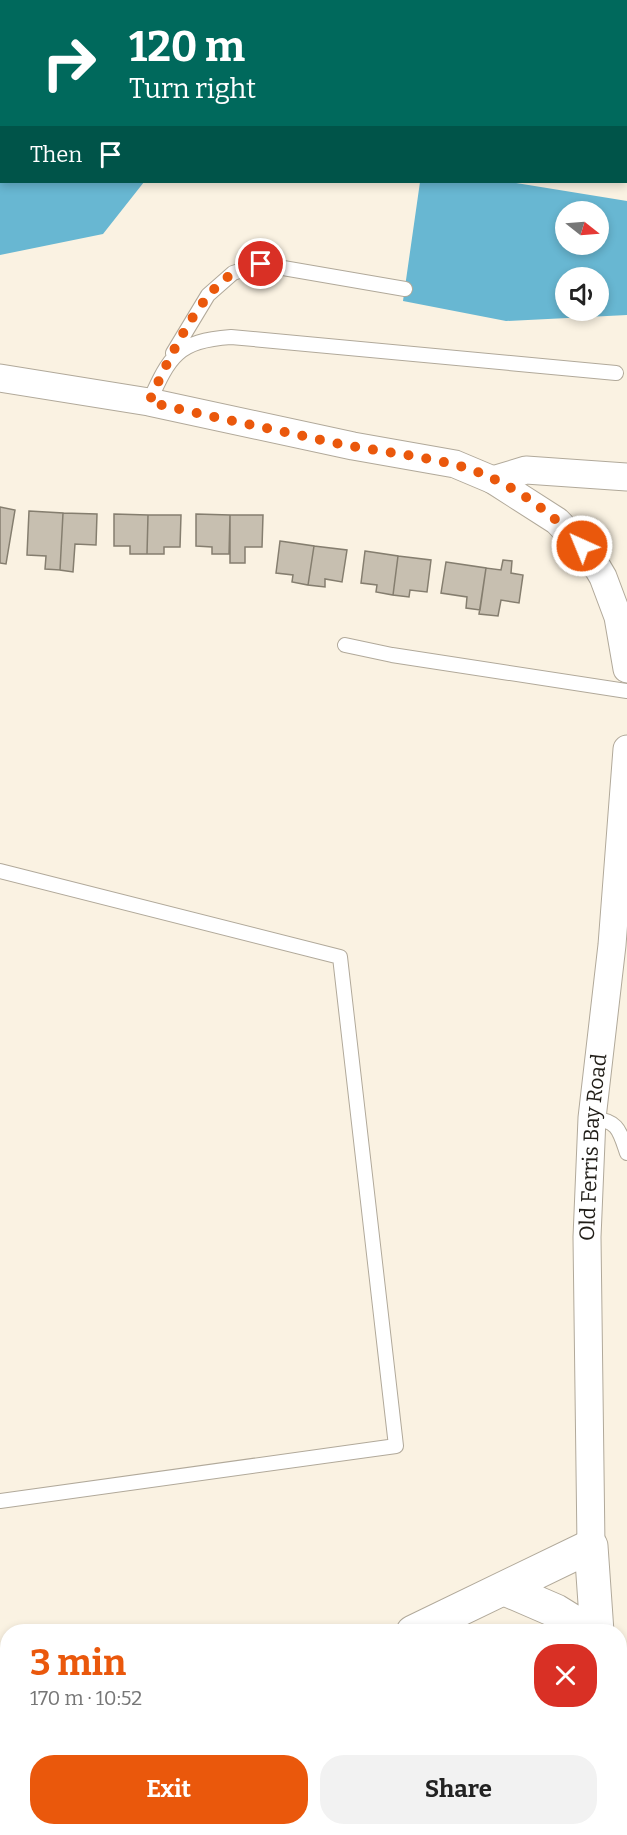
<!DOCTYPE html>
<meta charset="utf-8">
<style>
:root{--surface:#fff;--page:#f2f2f2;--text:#222;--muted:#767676;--accent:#ea580c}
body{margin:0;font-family:Bitter,serif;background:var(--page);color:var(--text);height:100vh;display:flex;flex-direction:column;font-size:22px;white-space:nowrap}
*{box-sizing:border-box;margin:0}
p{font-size:20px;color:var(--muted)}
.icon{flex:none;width:33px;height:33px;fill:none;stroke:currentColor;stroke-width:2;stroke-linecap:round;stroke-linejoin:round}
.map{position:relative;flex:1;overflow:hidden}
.sheet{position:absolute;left:0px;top:1624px;width:627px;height:212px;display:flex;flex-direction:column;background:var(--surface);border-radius:24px 24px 0 0;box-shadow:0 3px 9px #0003}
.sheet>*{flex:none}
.top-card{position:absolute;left:0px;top:0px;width:627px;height:183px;box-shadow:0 3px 9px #0003;background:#00695c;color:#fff;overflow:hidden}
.needle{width:39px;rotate:107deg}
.controls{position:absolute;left:555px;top:201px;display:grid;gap:12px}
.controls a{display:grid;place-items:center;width:54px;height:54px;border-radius:50%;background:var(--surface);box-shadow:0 3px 9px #0003;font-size:30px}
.pin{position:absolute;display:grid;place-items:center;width:51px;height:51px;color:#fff;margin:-26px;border:3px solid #fff;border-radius:50%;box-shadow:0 2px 6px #0007}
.me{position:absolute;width:66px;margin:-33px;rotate:316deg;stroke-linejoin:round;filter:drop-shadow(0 0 4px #0008)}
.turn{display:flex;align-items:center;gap:21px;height:126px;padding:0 30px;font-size:27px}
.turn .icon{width:78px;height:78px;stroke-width:2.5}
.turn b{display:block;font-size:42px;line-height:51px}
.then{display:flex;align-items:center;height:57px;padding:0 30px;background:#0003;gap:12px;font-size:22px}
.round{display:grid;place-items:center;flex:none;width:63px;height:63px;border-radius:24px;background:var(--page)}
.overview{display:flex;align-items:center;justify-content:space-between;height:102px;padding:0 30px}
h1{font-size:36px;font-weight:700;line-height:45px;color:var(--accent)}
.button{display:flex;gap:12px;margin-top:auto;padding:12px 30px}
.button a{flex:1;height:69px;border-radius:24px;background:var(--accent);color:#fff;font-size:24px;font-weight:700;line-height:69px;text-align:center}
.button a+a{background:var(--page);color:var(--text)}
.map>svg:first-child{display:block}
</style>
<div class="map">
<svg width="627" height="1835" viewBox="0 0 627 1835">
<rect width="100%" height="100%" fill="#faf2e2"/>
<path fill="#68b7d2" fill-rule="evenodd" d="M0,0H627V177L626,2H2V182H144L103,234L0,255Z
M420,182H510L627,201V315L506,321L403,301ZM566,212H598V244H566ZM566,278H598V310H566Z"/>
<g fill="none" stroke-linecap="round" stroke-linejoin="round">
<path stroke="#1b5a6e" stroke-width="1.5" stroke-dasharray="8 6" stroke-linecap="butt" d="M484,2V0"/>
</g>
<path fill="#c7bfb0" stroke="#857e6f" stroke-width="1.5" d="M0,507L15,510L6,564L0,563Z
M29,511L63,513L60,570L45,569L46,556L27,555Z
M63,513L97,514L96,545L75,544L73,572L60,570Z
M114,514L148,515L147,554H130V546H114Z
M196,514L230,515L229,554H212V547L196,546Z
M148,515H181L180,547H164V554H147Z
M230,515H263L262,547H245V563H230Z
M280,541L314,546L308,585L292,582L293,575L276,573Z
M314,546L347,550L342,582L325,579V587L308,585Z
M365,551L398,556L393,595L376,592L377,585L361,583Z
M398,556L431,560L427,592L410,590L409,597L393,595Z
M503,560L512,561L511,573L523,575L519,603L501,600L498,616L479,614L486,568L501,570Z
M446,562L486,568L480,610L466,608L467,597L441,593Z"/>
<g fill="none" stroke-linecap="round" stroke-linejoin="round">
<defs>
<path id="lane" d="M173,353L208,295L233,273L260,264L405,289
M149,402C170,356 177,341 231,337L616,373
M345,645L392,655L627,691
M0,871L340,957L396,1446L0,1501
M592,1118C618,1121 619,1129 627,1153
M620,1712L627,1711"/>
<g id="street">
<path d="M0,378L149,402L353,446L455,464L493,480L557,521L590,555L603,577L618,617L627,669"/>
<path d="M493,480L526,470L627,477"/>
<path id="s1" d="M591,1546L587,1237L592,1118L612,945L627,749"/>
</g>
<path id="secondary" d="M505,1589L556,1611L590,1632
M413,1632L591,1546L597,1632
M620,1794L626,1835
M0,1805L8,1802"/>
</defs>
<use href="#lane" stroke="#b1a99a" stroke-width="16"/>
<use href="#street" stroke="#b1a99a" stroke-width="29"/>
<use href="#secondary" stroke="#b1a99a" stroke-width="35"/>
<use href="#lane" stroke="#fff" stroke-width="14"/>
<use href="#street" stroke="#fff" stroke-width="27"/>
<use href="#secondary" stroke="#fff" stroke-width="33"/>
</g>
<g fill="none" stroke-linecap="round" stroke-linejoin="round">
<path stroke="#ea580c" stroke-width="10" stroke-dasharray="0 18" d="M261,264C252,267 242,269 234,273C199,291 165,367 149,402C212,417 276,430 340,444C377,451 415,455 452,464C500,475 550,509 582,546"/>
</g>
<g text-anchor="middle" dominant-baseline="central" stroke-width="4.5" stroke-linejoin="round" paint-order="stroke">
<g font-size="21" fill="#201d17" stroke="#fff">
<text stroke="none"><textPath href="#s1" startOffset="399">Old Ferris Bay Road</textPath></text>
</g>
</g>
</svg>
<div class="controls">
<a><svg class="needle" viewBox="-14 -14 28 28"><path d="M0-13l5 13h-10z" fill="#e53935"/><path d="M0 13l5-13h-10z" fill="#767676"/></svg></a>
<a><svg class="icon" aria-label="sound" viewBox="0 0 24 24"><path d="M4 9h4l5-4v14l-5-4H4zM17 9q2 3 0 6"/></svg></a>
</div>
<div class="pin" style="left:261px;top:264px;background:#d93025"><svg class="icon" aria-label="arrive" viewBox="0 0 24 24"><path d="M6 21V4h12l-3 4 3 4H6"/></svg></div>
<svg class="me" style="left:582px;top:546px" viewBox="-20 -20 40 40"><circle r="17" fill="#ea580c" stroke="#fff" stroke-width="3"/><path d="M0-11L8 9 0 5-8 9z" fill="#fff"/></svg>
<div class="top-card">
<div class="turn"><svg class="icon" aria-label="right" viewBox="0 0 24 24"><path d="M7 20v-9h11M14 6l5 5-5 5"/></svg><div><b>120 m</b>Turn right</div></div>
<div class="then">Then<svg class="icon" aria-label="arrive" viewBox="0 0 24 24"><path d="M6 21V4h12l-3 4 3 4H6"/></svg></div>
</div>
<section class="sheet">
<div class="overview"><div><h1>3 min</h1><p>170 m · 10:52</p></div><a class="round" style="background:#d93025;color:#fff"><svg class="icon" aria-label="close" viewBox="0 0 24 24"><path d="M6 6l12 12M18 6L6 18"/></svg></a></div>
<div class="button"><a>Exit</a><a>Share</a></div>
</section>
</div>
